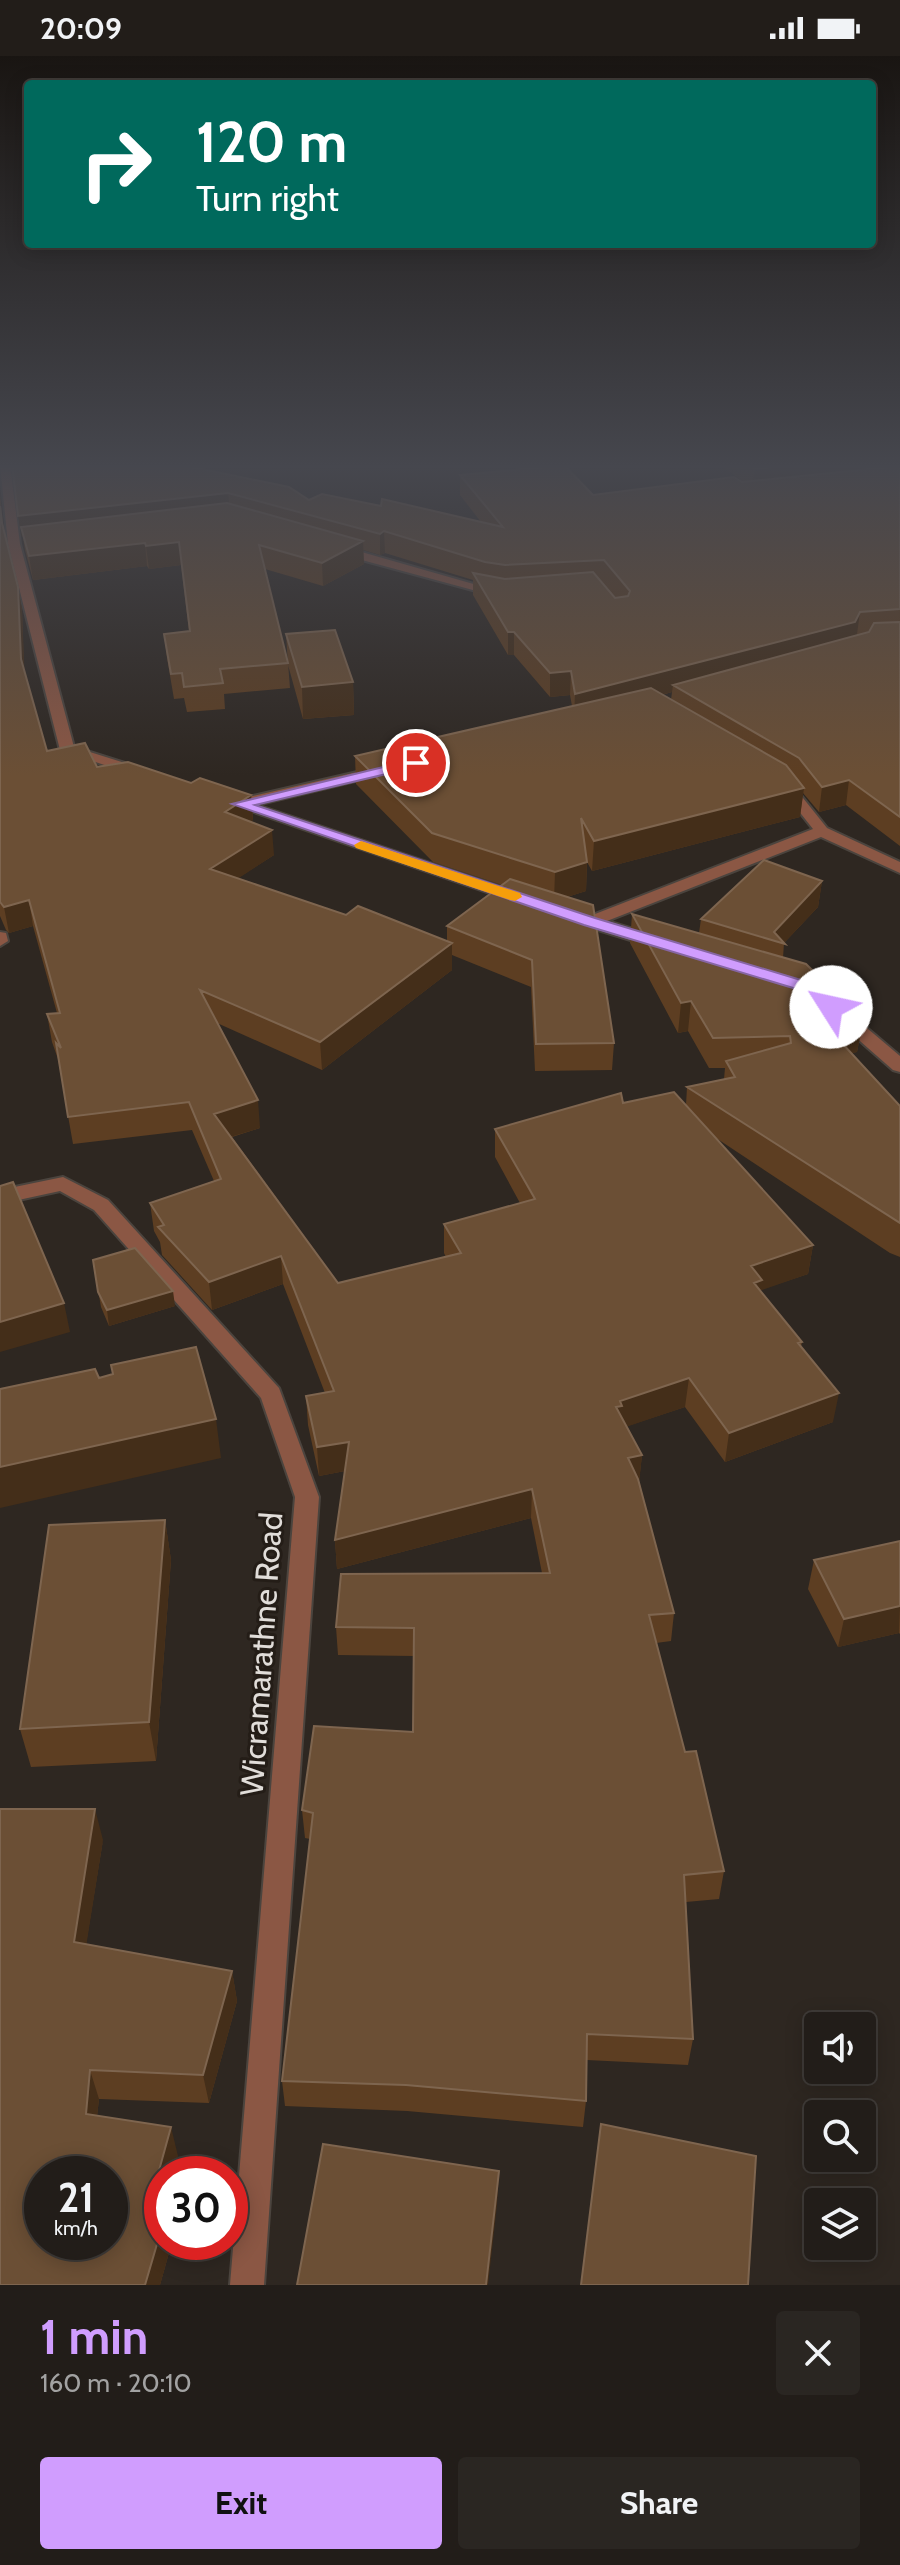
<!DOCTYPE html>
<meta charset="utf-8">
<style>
:root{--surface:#221d19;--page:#2a2622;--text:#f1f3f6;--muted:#a2a2a2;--line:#3f3b38;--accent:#d09dfe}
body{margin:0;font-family:Cabin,sans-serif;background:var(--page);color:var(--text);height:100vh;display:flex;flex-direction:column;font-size:30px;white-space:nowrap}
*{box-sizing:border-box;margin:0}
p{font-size:26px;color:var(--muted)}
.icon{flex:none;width:44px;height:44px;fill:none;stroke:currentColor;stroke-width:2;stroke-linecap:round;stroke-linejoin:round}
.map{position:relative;height:2229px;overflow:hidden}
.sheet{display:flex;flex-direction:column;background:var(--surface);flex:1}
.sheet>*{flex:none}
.hud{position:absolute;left:24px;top:24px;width:852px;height:168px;border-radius:8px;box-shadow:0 4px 20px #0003,0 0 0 2px var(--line);background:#00695c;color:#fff;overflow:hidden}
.fabs{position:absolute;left:804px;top:1956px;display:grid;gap:16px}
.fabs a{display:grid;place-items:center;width:72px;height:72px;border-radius:8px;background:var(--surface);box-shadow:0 4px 20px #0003,0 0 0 2px var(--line);font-size:40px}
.speed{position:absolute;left:24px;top:2100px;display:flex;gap:16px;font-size:40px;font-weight:700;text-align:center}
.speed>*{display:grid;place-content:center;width:104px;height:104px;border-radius:50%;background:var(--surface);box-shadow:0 4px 20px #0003,0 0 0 2px var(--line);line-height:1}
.speed small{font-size:20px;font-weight:400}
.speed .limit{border:12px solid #d22;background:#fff;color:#111}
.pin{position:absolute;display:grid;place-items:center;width:68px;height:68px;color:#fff;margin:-34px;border:4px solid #fff;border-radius:50%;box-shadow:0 2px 8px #0007}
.me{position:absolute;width:88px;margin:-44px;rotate:305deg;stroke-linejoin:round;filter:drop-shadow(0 0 6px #0008)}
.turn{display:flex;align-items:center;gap:28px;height:168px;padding:0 40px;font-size:36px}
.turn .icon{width:104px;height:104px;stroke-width:2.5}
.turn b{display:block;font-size:56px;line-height:68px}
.round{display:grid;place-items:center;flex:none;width:84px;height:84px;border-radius:8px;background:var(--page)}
.overview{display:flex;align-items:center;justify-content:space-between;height:136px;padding:0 40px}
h1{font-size:48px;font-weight:800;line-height:60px;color:var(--accent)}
.cta{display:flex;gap:16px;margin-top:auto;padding:16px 40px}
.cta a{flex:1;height:92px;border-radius:8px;background:var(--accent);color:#111;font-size:32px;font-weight:800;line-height:92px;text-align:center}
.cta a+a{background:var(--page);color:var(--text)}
.status{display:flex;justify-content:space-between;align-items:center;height:56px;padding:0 40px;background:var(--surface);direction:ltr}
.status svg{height:22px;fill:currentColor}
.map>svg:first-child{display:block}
</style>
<div class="status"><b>20:09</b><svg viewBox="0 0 49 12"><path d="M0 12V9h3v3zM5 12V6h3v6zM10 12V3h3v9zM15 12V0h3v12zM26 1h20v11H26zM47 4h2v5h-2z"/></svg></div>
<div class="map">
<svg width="900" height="2229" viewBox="0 0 900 2229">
<rect width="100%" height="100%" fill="#2e2721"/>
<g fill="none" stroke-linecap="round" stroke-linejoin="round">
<defs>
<path id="minor" d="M0,408H10L20,488L74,691L144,713V719H134L60,694L8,488Z
M336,491H344L505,537L495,540L336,497Z
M379,711L384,712V718L256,749L525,839L527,842L525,845H513L219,744L227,739L240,743Z
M786,726L791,727L827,772L900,806V817L821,781L607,865L662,882L664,886L662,890H650L566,864L564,860L572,855L590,860L813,773L779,730Z
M0,876L6,877L8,885L0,890Z
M842,955L848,956L900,1000V1016L893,1014L836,964L833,960L836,956Z
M63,1121L108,1144L279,1332L319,1441L264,2229H230L295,1441L261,1342L94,1154L60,1135L0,1148V1134Z"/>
</defs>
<use href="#minor" stroke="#4b443e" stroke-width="4"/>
<use href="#minor" fill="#8b5744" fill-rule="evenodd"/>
</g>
<path fill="#5d3e22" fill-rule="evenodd" d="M12,408L309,444L381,450L481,466L460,439V419L593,439L743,426L720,408H900V790L846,749L819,756L803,737L800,761L592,815L587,806L586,835L567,841L614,987L612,1014L535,1015L531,931L452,899V914L322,1014L217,967L260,1072L232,1081L338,1227L446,1201L444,1197V1168L520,1147L495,1101V1073L623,1047L686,1049L687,1031L724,1023L725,1012H709L688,975L678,977L630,887L632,858L699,877L701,863L822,825L818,851L784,887L783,902L863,965L857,996L851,997L900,1050V1201L890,1197L716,1082L813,1189L808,1218L760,1234L802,1286L801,1291L833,1366L725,1406L685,1351L627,1370L642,1399L639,1425L674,1557L671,1585L656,1587L685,1696L724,1815L719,1843L686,1846L693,1983L688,2009L587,2004L586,2045L583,2071L407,2055L285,2050L282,2025L310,1783L305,1782L302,1754L413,1676L414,1600L338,1599L336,1571L542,1517L531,1462L337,1513L335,1484L345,1415L319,1420L308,1369L306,1340L325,1337L283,1228L212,1254L162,1199L160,1186L154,1175L150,1147L214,1125L192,1074L73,1088L58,1003L52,986L47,958L57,957L33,870L9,877L6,874L0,860V438L4,475L18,531L22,554L24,615L47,695L97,711L251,739L253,764L251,765L274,799L238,822L346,859L447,885V870L502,829L433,806L356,728L355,700L572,650L570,639L550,641L514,599H508L473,539V524L385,497L380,499L363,494L364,508L323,530L265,513L288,607L290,632L224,638L225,653L187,656L184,642L174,643L167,602L164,578L189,575L181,509L149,513L147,510L33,524L25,494L23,481H22ZM672,636L671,644L662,639Z
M286,578L353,626L354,659L303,663L288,609Z
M93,1204L175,1250L109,1270L101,1251Z
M165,1464L171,1504L156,1705L31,1711L20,1673Z
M900,1485V1578L899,1577L838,1591L808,1533L814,1504Z
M103,1784L86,1888L232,1915L237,1945L209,2047L99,2043L97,2060L178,2100L162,2118V2186H172L160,2229H0Z"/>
<path fill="#442e19" d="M802,408H900V418L752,433L755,413Z
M228,437L230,457L21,471L23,481H22L18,460Z
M384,475L385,497L380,499V478Z
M363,485L364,508L323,530L322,507Z
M179,486L181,509L149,513L146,490Z
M145,487L147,510L33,524L29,500Z
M18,531L22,554L25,627L21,603Z
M860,556L857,578L852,589L673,629L672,636L574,662L575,638Z
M508,576H514V599H508Z
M571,615L570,639L550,641V617Z
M353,626L354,659L303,663L302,631Z
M849,724L846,749L819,756L822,731Z
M804,732L800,761L592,815L594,785Z
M251,739L253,764L228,781L225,756Z
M272,774L274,799L213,839L210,813Z
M587,806L586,835L554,845L555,816Z
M822,825L818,851L784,887L774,876Z
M29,844L33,870L9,877L4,851Z
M452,887V914L322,1014L320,986Z
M691,945L688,975L678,977L681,947Z
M863,965L857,996L825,1003L829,973Z
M258,1044L260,1072L217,1085L214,1058Z
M813,1189L808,1218L753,1237L751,1210Z
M281,1200L283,1228L212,1254L209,1226Z
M173,1235L175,1250L109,1270L107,1254Z
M64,1247L70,1276L0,1296V1266Z
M689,1322L685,1351L620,1373L616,1351L620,1345Z
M839,1337L833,1366L725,1406L729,1377Z
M216,1363L221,1402L0,1452V1411Z
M349,1386L350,1414L319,1420L317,1391Z
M642,1399L639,1428L628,1402Z
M532,1433L531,1462L337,1513L335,1484Z
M165,1464L171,1504L156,1705L149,1666Z
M900,1550L899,1577L838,1591L844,1563Z
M95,1753L103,1784L82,1916L74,1886Z
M232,1915L237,1945L209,2047L203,2019Z
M90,2014L99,2043L94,2087L86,2058Z
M171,2071L178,2100L173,2118H162V2157L150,2147Z
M499,2115L497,2149L488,2229H486Z
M162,2171V2186H172L160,2229H145Z"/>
<path fill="#6b4f35" stroke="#7e654f" stroke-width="2" fill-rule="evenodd" d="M12,408H178L289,431L309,444L322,438L381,450L382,443L503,471L460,419L564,409L593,439L734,421L742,426L900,410V553L860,556L855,566L575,638L571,615L550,617L514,576H508L473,517L505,523L593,516L615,542L628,540L630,535L604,504L505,509L485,506L384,475L380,478L228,437L18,460Z
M748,408H802L755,413Z
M227,447L363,485L322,507L259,489L288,607L220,613L223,627L184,631L182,617L171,618L164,578L190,575L179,486L146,490L145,487L29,500L21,471Z
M0,450L2,467L18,531L21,603L47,695L85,687L97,711L128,706L191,727L200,722L251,739L225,756L272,774L210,813L346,859L358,850L452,887L320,986L200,934L258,1044L214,1058L338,1227L461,1197L444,1168L535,1143L495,1073L621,1037L623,1047L674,1036L813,1189L751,1210L762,1224L754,1227L802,1286L798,1287L839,1337L729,1377L689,1322L620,1345L622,1350L616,1351L642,1399L628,1402L638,1423L674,1557L649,1559L685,1696L696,1695L724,1815L684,1819L693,1983L587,1978L586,2045L406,2029L282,2025L313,1757L302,1754L314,1670L413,1676L414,1572L336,1571L341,1518L550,1517L532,1433L335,1484L349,1386L317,1391L306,1340L334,1335L281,1200L209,1226L158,1171L164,1169L150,1147L221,1123L189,1046L68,1061L56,987L61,992L47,958L60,957L29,844L4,851L0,846Z
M900,566V761L849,724L822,731L799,702L673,629L869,576L874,567Z
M335,574L353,626L302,631L286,578Z
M651,632L786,709L804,732L594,785L581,762L587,806L555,816L432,777L355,700Z
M764,804L822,825L774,876L785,888L701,863Z
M510,823L593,849L614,987L536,988L532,904L447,870Z
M632,858L806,908L863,965L829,973L900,1050V1167L687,1031L735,1021L726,1005L791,987L790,980L713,982L691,945L681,947Z
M13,1126L64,1247L0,1266V1130Z
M135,1192L173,1235L107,1254L98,1236L93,1204Z
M196,1291L216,1363L0,1411V1333L95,1313L99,1322L113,1318L111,1309Z
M165,1464L149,1666L20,1673L49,1469Z
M900,1485V1550L844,1563L814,1504Z
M0,1753H95L74,1886L232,1915L203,2019L90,2014L86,2058L171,2071L150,2147L162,2150V2171L145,2229H0ZM42,2118H110V2186H42Z
M601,2068L756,2100L748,2229H581Z
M323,2088L499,2115L486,2229H297Z"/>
<linearGradient id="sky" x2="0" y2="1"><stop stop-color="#191512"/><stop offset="0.57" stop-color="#46474e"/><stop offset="1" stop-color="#46474e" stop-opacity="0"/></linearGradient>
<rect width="900" height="720" fill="url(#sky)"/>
<path fill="#d09dfe" stroke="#8766a5" stroke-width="2" d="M416,703L422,707L420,710L255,749L595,862L814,928L840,951L831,956L803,935L584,869L232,748Z"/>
<path fill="#f59e0b" d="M361,785L520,837L522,841L515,845L510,844L356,792L354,789Z"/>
<g text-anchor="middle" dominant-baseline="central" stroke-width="6" stroke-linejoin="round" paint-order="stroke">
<g font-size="32" fill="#e1ddd9" stroke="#241d17">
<text transform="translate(261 1598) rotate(-86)">Wicramarathne Road</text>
</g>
</g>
</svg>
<div class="fabs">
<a><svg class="icon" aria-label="sound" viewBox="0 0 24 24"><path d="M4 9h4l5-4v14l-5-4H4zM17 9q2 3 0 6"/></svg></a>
<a><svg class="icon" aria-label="search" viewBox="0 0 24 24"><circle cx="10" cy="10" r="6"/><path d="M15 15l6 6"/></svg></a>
<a><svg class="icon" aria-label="layers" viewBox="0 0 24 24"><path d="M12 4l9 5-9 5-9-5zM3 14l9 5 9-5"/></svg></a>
</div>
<div class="speed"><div>21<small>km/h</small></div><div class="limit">30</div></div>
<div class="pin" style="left:416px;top:707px;background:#d93025"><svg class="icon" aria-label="arrive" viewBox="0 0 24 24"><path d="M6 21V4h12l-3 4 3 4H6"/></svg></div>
<svg class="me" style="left:831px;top:951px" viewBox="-20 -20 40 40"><circle r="19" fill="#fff"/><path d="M0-13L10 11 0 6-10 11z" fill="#d09dfe"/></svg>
<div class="hud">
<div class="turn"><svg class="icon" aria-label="right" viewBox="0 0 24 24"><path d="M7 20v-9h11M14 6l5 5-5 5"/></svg><div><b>120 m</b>Turn right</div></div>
</div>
</div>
<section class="sheet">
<div class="overview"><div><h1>1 min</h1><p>160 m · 20:10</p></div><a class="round"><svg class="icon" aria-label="close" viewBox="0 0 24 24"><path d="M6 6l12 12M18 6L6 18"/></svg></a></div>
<div class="cta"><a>Exit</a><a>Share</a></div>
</section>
